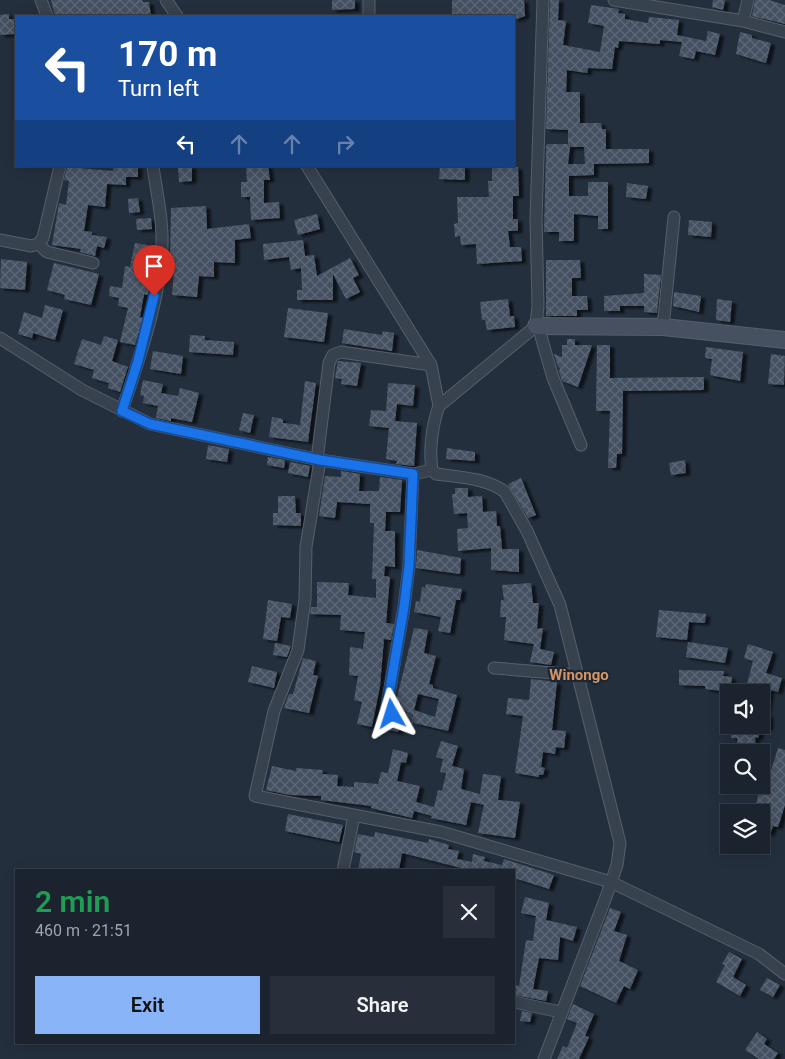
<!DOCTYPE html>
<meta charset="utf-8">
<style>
:root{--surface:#1b232e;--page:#282f3a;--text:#f1f3f6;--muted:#a0a4aa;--line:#39404a;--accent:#8ab4f8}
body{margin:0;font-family:Roboto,sans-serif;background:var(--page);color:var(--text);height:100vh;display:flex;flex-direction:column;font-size:19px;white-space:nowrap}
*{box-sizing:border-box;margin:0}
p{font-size:16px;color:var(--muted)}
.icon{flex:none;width:28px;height:28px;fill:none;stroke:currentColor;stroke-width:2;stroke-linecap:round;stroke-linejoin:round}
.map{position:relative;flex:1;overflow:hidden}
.sheet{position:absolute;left:15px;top:869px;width:500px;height:175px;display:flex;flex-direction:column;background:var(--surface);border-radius:0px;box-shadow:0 2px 12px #0003,0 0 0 1px var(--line)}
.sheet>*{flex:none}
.banner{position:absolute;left:15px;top:15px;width:500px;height:152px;border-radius:0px;box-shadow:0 2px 12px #0003,0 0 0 1px var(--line);background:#1a4fa0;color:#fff;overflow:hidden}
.fabs{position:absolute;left:720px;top:684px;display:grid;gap:10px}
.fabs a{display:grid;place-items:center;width:50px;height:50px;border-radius:0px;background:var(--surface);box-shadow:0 2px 12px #0003,0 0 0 1px var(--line);font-size:25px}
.pin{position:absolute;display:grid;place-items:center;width:42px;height:42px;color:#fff;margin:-51px -21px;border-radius:50% 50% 50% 0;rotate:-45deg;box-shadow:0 0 5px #0007}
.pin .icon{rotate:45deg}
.me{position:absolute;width:55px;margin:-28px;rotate:354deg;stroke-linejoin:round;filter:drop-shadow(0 0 4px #0008)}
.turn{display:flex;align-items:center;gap:18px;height:105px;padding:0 20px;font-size:22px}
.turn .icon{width:65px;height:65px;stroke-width:2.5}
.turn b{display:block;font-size:35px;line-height:42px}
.lanes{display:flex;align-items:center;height:48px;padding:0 20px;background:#0003;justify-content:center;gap:25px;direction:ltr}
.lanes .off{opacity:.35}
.round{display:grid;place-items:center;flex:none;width:52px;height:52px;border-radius:0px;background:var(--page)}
.overview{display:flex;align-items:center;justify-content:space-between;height:85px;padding:0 20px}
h1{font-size:30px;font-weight:600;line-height:38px;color:#1e9e55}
.action{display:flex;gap:10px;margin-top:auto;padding:10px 20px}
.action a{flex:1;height:58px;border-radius:0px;background:var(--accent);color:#111;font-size:20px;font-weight:600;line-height:58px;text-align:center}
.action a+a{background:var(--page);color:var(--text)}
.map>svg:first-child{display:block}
</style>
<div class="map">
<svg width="785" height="1059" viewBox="0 0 785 1059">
<defs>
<pattern id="building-cross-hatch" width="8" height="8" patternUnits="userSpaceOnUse" patternTransform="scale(1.25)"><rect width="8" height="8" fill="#455162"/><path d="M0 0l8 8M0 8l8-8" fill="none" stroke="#5d6877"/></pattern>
<filter id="shadow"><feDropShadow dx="4.5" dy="2.5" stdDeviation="1" flood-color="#0009"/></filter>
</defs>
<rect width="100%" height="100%" fill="#242f3e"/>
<path fill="url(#building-cross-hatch)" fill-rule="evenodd" filter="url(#shadow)" d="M51,0H142L143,2H149L151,16H55Z
M332,0H355V9L332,10Z
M452,0H524L525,16L514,20V16H452Z
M550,0H559L558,20L566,21L563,45L579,48L600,52L604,26L588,23L591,5L619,9L618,13L625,14V19L648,23L649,17L679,20L677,35L706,41L708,31L720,34L715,55L696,51L694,59L679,56L682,42L660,40V44L619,41L618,48L615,47L612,69L588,68L587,73L567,70L566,92H580V123H601L602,129H606V149H649V163L594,164V175L569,176V196H588V182H608V229H598V216L574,214V241H559V232H544L546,147L547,144H568V130L546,129ZM570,147H584L585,164H568Z
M713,0H725L723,10L712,7Z
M755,0H769L785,5V24L752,16Z
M9,14V19H16V34L0,35V15Z
M740,32L752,35V38L771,43L766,63L736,54Z
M113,166H138V177H126V185L107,184L105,207L88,205L84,231L92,232V235L107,237L104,248L97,246L95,256L80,252L81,249L52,245L59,203L66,205L69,181L64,180L67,167L113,171Z
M178,166H192V181L179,182Z
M246,166H268L270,180H264V203L279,202L280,218L251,220L250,197H241V182H247Z
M440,166H465V180L439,179Z
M492,166L518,167L519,196H513V219H518V231H508L510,247H521L522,261L477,264L476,244L461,245L460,236L455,237L454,224L458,223L457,197H489L488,181H492Z
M627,183L648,186L646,199L626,197Z
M138,198L140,212L129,213L128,199Z
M206,206L207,229L249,224L251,238L235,240V263L214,262V277L199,276L197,297L172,295L174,271H167L170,256L171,208Z
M317,214L320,229L298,235L294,220Z
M151,218L152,229L137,230L136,219Z
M689,220L712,222L711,237L688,235Z
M303,240L305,256L314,255L317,276L350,258L359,275L353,278L360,292L346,299L333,274V300H297V290H302L301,268L291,270L289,257L264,260L263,244Z
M135,243L154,246L148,295L144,294L140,317L143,318L135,345L120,342L128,308L118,306L119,298L109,296L110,286L122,288L125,266L130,267Z
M1,259L27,262L25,290L0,288Z
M546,260H580L581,278H572V296H587L588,310H577V316H546Z
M54,263L99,274L91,305L64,299L65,295L47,290Z
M644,274L661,275L657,313L644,312V306H620V311H604V296L644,293Z
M674,292L701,296L699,312L673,306Z
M508,299L510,316H514L515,327L487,330L485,320H482L480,302Z
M717,299L732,301L730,322L716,320Z
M45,305L63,310L55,340L33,333L32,338L18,334L24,312L42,318Z
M288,308L328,313L324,342L284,337Z
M344,329L382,335L383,331L394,333L392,351L342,343Z
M190,335L205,336V340L234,342L233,355L189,352Z
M104,336L118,340L112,361L128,367L120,392L108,388L109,383L92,378L94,370L74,364L82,339L101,345Z
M567,339H575V345H592L578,387L562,381L559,372L560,368L558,367L554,354L562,357V345H567Z
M597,345H610V378L704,377V390L623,391L622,454H617L616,468H608L610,411H596Z
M706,347L743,352L740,381L710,375L712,359L705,358Z
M153,351L183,356L181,374L150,369Z
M771,354L785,356L784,385L768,384Z
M338,361L361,363L357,386L341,384L342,379L335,378Z
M143,380L163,384L161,393L178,396L180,388L199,393L192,422L171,418V421L156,418L158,406L143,403L144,396L140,395Z
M305,381L316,383L308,442L269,437L272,417L283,419V423L300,425Z
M388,383L415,385L413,406L397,404L395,421L417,423L414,466L396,464L397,461L386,459L389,428L369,426L371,410L386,411Z
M243,413L254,415L250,433L239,430Z
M208,445L229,449L227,462L206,459Z
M447,448L475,452V461L446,459Z
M268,457L285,460L284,468L267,465Z
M685,460L686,473L671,475L669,463Z
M290,462L310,466L308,477L288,473Z
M341,471L360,474L359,491H379L380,477L402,480L400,512H386L385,531H395V567L385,566L384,576L390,577L386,623L394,624L391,640L384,639L380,686L372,727L357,724L362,702L354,700L358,676L349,675L350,647L363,649L365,632L340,630L341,615L310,614L311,607H317V582L349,583L348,595L376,598V579H372L374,523H370V504L337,502L335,518L319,516L325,476L341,477Z
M521,478L536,515L528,518L508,484Z
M455,488H468V497L482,496L483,512L496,511L497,526H500L502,549H519V572L491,570V548L458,551L457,529L468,528L467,513L454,514L452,494H455Z
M278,496H295L296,513H301V526L273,525V513H278Z
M417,550L461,558L460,574L416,568Z
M531,583L533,603H539L537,629L543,628L540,649L554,652L551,665L530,662L534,644L504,640L506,617H500L501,600H504L502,585Z
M426,584L462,589L460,600H456L450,633L438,631L441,617L414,612L416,601L420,602L422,587L425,588Z
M268,600L292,604L290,618L281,617L277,641L263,639Z
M659,610L706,614L705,623L689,622L687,640L656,637Z
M414,628L428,630L424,653L436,656L429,684L433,685V688L457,695L448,731L414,723L413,715L395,706ZM418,694L439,699L435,717L414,710Z
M688,642L728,648L725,663L686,657Z
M275,643L291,646L287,657L273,655Z
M748,644L773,652L766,673L782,678L778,692L770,690L766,715H769V728H761V716H764L761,715V692H745L753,661L744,658Z
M303,658L316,661L313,675L318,676L309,713L284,708L289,694H293Z
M252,666L277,672L274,688L248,682Z
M679,670L724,671L723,676L732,677L730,692L705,689V686L679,685Z
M531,679L557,682L552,730L566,731L564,748L556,747L555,754L543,752L541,767L545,768L543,775H539V777L515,773L523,716L506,714L508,698L529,700Z
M386,719L400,725L398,732L384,729Z
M731,725H759V737L755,738L756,747L738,749L737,738H731Z
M441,741L458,746L452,766L464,769L461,789L480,794L483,774L501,776L498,800L520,802L515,838L478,833L484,805L471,802L466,825L431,818L432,816L414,811L412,818L371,808V806L321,800V796L290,795L266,790L272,766L296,771V768L323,770L322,774L338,775L337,786L354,787V782L378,784L381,772L388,773L393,749L408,753L406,763L401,762L397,781L420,786L416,802L434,807L438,790L442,791L446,773L440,772L443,759L436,757Z
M778,748L785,750V805L778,827L773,826L770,834L761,830L764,823L761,822V812H754L764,772L770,774Z
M288,814L343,825L339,842L285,831Z
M375,832L428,843L429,839L449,845L448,849L459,851L457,859L472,862L473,854L485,857L484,861L502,865L504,859L554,875L549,889L514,878V870H460L461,868L402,853L399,870H358L361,854L354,852L358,834L374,837Z
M525,897L549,903L546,920L577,927L573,941L560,937L558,960L539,958L533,989L548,991L546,1001L514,995V985L519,986L526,940L533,941L536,916L521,913Z
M610,908L621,912L614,931L627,935L619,961L638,970L630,989L624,986L616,1003L580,986Z
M729,952L742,959L733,977L746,985L740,996L716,982L725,965L722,964Z
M767,978L780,985L773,997L760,990Z
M573,1004L594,1014L585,1036L589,1037L579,1059H557L563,1046L567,1048L577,1023L567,1019Z
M522,1011L532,1013L530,1022L520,1021Z
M757,1032L767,1039L764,1044L778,1053L774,1059H759L745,1050Z"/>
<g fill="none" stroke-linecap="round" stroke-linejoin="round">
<defs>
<path id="street" d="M41,0L47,16
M166,0L177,16
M369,0V16
M543,0L536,218L538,306L536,326L439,406C432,425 429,450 432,470L436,474C458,477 487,478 505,492L527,531L560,605L620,843L617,865L606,897L544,1059
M614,0L743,21L785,32
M743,21L748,0
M307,166L431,365L439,406
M0,240L31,246L38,244L43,238L60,166
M38,244L47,252L93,263
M538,326L553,378L581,445
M663,327L674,217
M0,338L82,390L150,424L320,460L413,474L432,470
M122,411C138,361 162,296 162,243C163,217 156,191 153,166
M317,460L329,363L333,355L341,352L431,365
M320,460L306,547L305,599L298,650L274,711L255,796L441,832L611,882L759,954L785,974
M494,668L579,675
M407,720L388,711L387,705L404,607L409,566L413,474
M343,870L354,816
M514,1002L561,1012"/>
<path id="secondary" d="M536,326L663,327L785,340"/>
</defs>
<use href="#street" stroke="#565f6c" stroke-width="13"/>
<use href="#secondary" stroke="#565f6c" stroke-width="18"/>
<use href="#street" stroke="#38414e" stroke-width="11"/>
<use href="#secondary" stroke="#465061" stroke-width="16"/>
</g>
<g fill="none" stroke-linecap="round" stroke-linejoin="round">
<defs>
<path id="route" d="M154,296L138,361L122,411L150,424L320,460L413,474L409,566L404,607L387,706L388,711L392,714"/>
</defs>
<use href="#route" stroke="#114b97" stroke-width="12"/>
<use href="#route" stroke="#1a73e8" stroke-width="9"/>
</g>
<g text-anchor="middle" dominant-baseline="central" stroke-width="4.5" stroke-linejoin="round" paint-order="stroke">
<g font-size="15" font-weight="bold" fill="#d59563" stroke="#1d2633">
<text x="579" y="675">Winongo</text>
</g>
</g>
</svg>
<div class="fabs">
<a><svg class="icon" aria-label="sound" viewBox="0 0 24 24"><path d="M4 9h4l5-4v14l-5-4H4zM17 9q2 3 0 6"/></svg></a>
<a><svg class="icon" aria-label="search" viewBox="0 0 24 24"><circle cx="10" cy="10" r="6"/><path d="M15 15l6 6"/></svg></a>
<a><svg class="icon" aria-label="layers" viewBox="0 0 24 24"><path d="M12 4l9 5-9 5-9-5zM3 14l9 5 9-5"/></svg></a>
</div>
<div class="pin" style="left:154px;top:296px;background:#d93025"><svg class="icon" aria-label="arrive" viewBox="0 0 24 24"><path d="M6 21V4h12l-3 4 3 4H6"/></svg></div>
<svg class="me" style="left:392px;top:714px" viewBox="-20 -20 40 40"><path d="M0-17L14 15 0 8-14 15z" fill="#1a73e8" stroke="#fff" stroke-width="4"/></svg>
<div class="banner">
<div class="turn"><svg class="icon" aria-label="left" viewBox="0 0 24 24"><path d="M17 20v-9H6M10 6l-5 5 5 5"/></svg><div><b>170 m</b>Turn left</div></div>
<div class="lanes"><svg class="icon" aria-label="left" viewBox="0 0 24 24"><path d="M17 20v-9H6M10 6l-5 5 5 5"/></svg><svg class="icon off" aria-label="ahead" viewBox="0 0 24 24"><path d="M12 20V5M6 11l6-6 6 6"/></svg><svg class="icon off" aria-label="ahead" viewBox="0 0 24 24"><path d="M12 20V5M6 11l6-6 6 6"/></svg><svg class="icon off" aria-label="right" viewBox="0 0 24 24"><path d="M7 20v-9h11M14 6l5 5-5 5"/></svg></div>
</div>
<section class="sheet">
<div class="overview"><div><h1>2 min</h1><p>460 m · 21:51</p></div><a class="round"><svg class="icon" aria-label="close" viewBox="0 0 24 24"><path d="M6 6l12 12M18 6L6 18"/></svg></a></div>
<div class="action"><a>Exit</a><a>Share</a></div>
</section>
</div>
